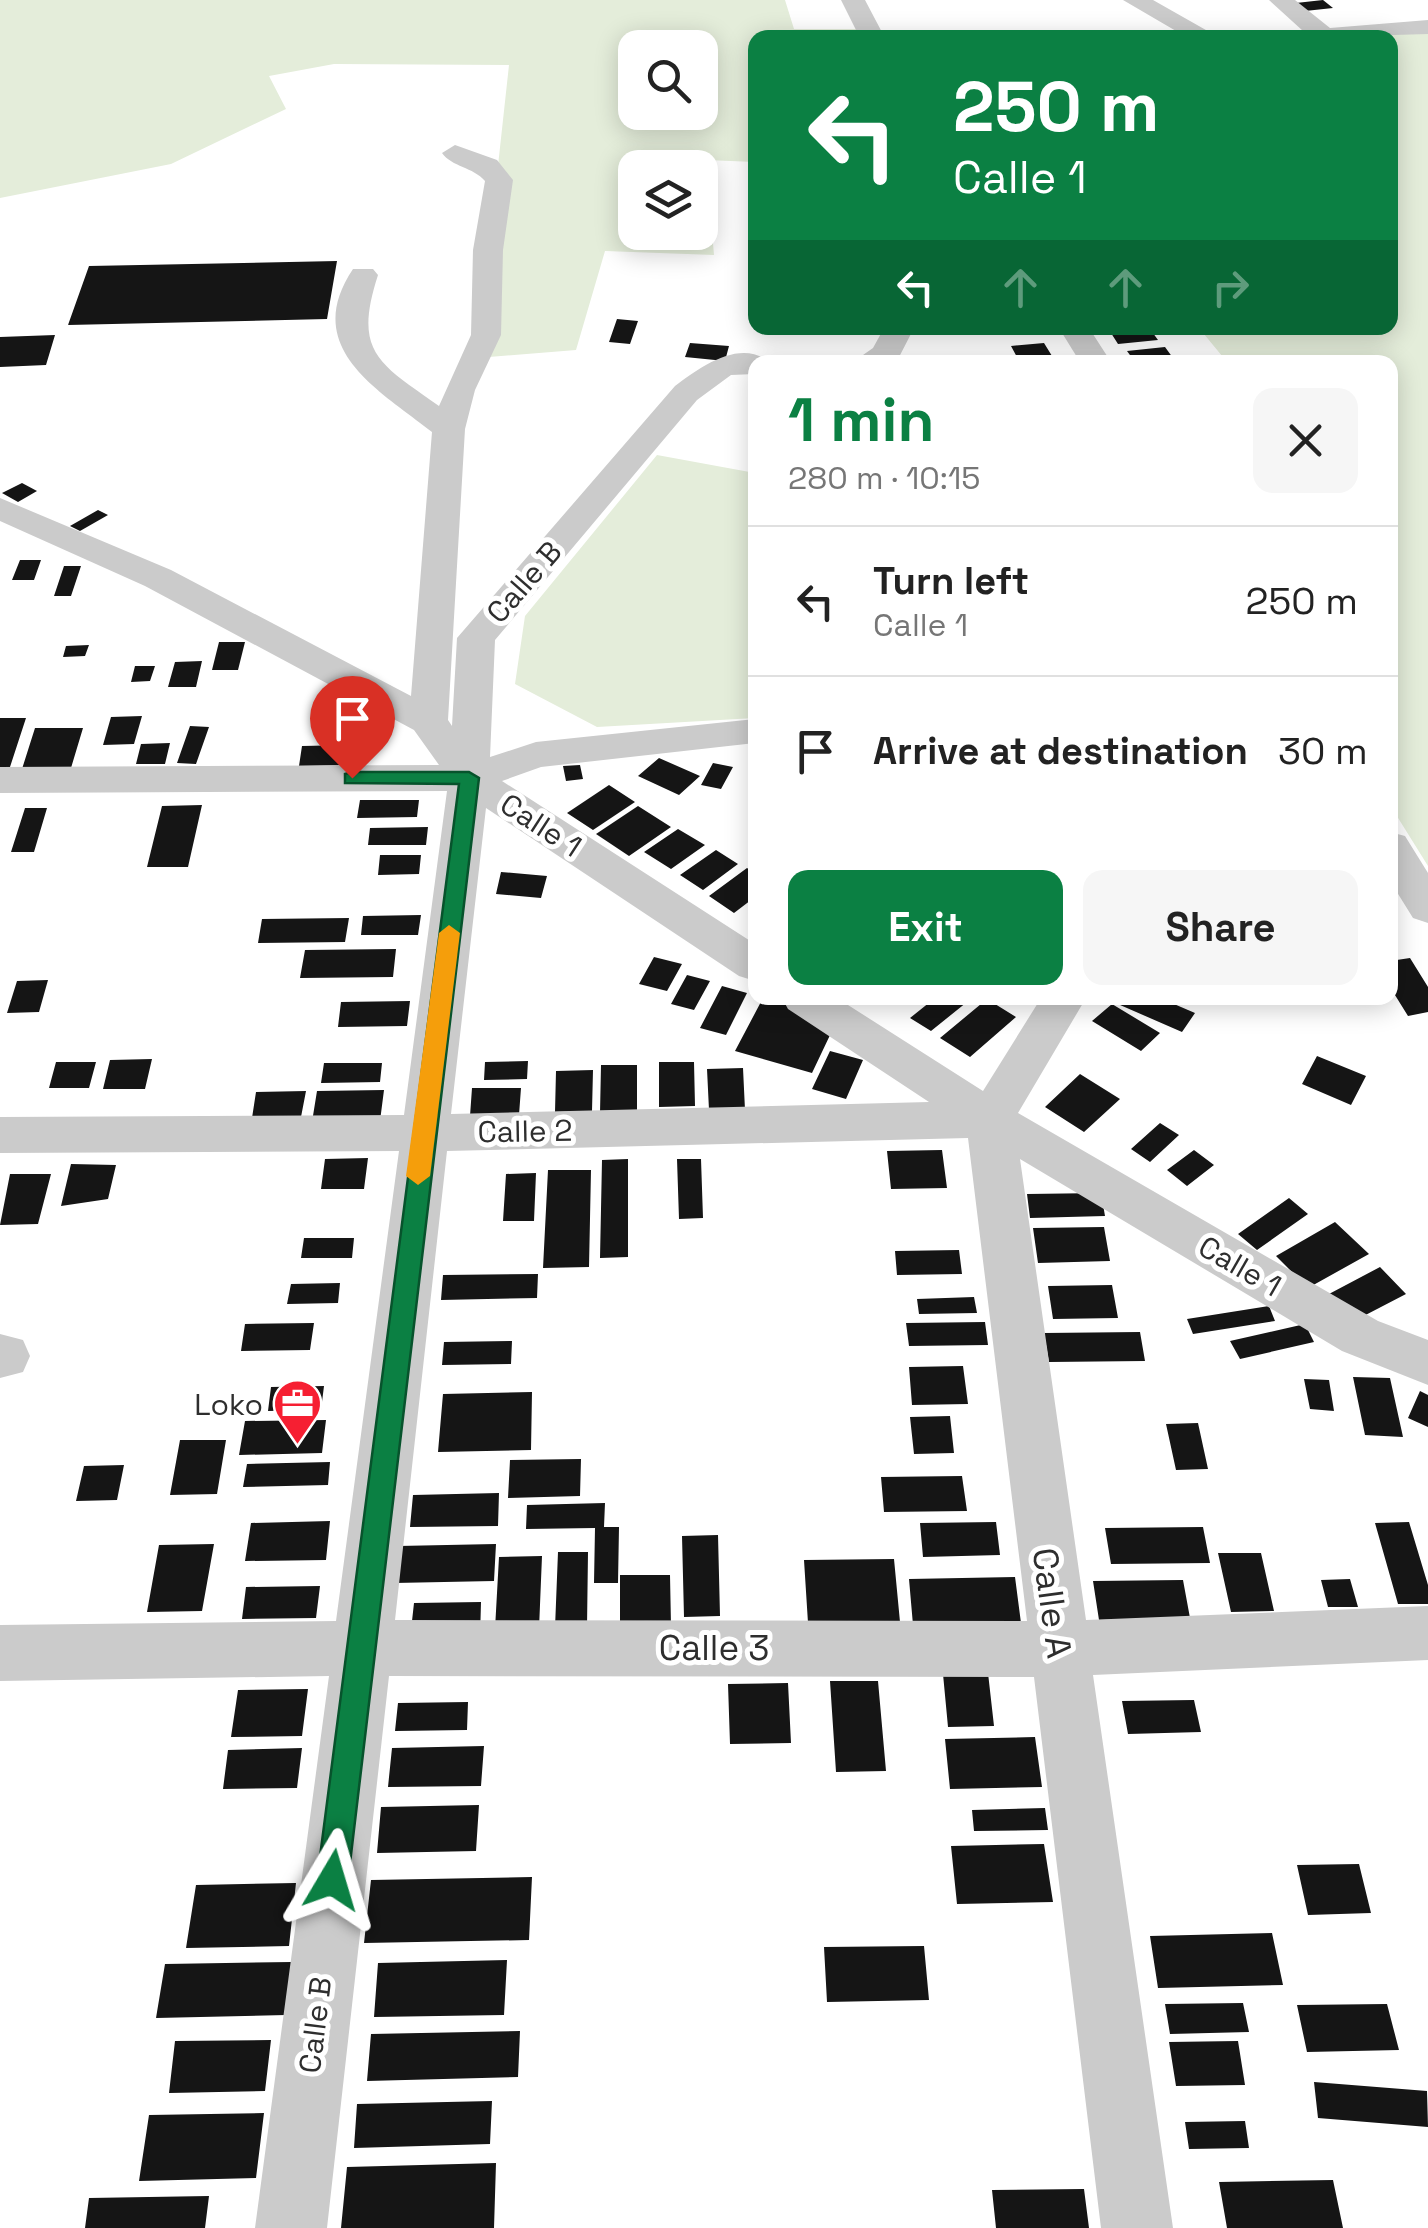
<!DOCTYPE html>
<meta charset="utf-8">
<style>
:root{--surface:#fff;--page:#f6f6f6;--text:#222;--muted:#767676;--line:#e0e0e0;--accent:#0b8043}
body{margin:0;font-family:"Space Grotesk",sans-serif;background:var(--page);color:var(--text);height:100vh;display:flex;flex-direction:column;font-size:38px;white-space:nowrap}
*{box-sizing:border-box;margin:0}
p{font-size:32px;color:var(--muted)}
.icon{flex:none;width:55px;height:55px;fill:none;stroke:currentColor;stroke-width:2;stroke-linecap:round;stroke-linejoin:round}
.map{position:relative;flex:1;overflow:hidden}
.panel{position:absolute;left:748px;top:355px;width:650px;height:650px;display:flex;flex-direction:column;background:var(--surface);border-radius:20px;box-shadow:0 5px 25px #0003}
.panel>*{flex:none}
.top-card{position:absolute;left:748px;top:30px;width:650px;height:305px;border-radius:20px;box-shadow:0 5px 25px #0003;background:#0b8043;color:#fff;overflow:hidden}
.buttons{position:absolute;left:618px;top:30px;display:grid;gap:20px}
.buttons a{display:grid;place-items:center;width:100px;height:100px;border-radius:20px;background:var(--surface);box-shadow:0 5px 25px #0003;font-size:50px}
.pin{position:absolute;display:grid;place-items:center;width:85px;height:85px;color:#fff;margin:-102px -42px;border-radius:50% 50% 50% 0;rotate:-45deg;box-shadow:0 0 10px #0007}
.pin .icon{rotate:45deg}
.me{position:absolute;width:110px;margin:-55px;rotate:7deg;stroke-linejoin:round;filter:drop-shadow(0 0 8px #0008)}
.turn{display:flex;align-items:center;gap:35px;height:210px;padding:0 40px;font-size:45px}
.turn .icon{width:130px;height:130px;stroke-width:2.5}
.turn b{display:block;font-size:70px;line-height:85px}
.lanes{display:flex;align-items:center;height:95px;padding:0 40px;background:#0003;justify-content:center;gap:50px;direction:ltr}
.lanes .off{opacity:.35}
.round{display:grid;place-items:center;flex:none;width:105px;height:105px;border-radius:20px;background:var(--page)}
.overview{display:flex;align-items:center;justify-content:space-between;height:170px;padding:0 40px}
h1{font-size:60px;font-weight:700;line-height:75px;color:var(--accent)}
.cta{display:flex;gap:20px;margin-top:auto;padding:20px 40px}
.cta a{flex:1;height:115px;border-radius:20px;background:var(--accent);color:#fff;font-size:40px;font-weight:700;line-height:115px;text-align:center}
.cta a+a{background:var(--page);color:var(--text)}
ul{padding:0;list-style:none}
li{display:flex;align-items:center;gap:30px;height:150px;padding:0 40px;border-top:2px solid var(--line)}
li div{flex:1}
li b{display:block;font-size:38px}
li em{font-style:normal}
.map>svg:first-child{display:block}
</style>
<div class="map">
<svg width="1428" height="2228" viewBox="0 0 1428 2228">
<rect width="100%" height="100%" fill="#fff"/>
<path fill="#e4edda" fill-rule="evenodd" d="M0,0H785L794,29H871L877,37L755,38V162L706,160L714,255L605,251L576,350L477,358L509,65L334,64L269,76L286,109L171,164L0,198ZM635,48H700V112H635ZM635,168H700V232H635Z
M1428,28V866L1390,805V362H1227L1199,328H1390V38L1317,37Z
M657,455L755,473V718L597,727L515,684L525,616Z"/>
<path fill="#151515" d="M1323,0L1333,8L1305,11L1296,3Z
M337,261L327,319L68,325L89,266Z
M617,319L638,321L630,344L609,342Z
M1150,329L1158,340L1118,344L1111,333Z
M55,335L46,365L0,367V337Z
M690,343L729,346L725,361L685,357Z
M1044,343L1052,356L1018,359L1011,346Z
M1165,347L1173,358L1135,362L1127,351Z
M22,483L37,491L18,502L2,493Z
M98,510L108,515L80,531L70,526Z
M20,560H41L34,580H12Z
M64,566H81L71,596H54Z
M219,642H245L238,670H212Z
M89,645L85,656L63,657L66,646Z
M202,661L196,687H168L175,662Z
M135,666H155L150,681L131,682Z
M142,716L134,744L103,745L111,717Z
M0,718H26L10,767H0Z
M190,726L209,727L196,764L177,763Z
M35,728H83L71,768L22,769Z
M170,743L165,764H136L141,744Z
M350,745L347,765L299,766L302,746Z
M659,758L700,776L679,795L638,776Z
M713,763L733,767L721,789L701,785Z
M580,765L583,779L566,781L563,766Z
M609,785L635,802L593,830L567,813Z
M360,800H419L417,817L357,818Z
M202,805L188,867H147L162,806Z
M638,806L671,827L629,856L596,834Z
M25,808H47L34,852H11Z
M428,827L426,845H368L370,828Z
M678,829L705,845L671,869L644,852Z
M716,850L738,864L703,890L680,875Z
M380,855H421L419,874L378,875Z
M747,868L755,873V897L734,913L709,896Z
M501,872L547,876L541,898L496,894Z
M421,915L418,935H361L363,916Z
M349,918L345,942L258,943L262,919Z
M396,949L393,977L300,978L305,950Z
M654,957L682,964L667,991L639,984Z
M1410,958L1428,987V1012L1408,1016L1390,987V961Z
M687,975L710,981L694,1010L671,1004Z
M48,980L39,1012L7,1013L17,981Z
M722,986L747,993L726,1035L700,1028Z
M763,998H775L831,1033L812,1073L735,1051Z
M935,998H972L931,1031L910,1018Z
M1104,998H1160L1195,1013L1182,1032Z
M987,999L1016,1017L970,1057L940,1038Z
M410,1001L407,1026L338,1027L341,1002Z
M1112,1004L1160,1033L1141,1051L1092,1021Z
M830,1051L863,1060L846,1099L812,1089Z
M1317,1056L1366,1076L1351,1105L1302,1084Z
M152,1059L145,1089H103L110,1060Z
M528,1061L527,1079L484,1080L485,1062Z
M56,1062H96L89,1088H49Z
M659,1062H694L695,1106L659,1107Z
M324,1063H382L380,1082L321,1083Z
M601,1065H637V1112L600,1113Z
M743,1068L745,1110H709L707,1069Z
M593,1070L592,1111L555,1112L556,1071Z
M1080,1074L1120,1099L1084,1132L1045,1107Z
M472,1088H521L519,1115L470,1116Z
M384,1090L380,1121L312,1122L317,1091Z
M306,1091L301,1117L252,1118L256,1092Z
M1160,1123L1179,1135L1150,1162L1131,1149Z
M942,1150L947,1188L891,1189L887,1151Z
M1194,1150L1214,1165L1187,1186L1167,1170Z
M368,1158L364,1189H321L325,1159Z
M628,1159V1257L600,1258L602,1160Z
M677,1159H701L703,1218L679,1219Z
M71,1164L116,1165L108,1199L61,1206Z
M548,1170H591L589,1267L543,1268Z
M536,1173L534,1221H503L506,1174Z
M10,1174H51L38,1224L0,1225Z
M1101,1193L1105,1216L1030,1218L1027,1194Z
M1289,1198L1308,1214L1257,1250L1238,1234Z
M1335,1222L1369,1254L1308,1288L1276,1256Z
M1104,1227L1110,1261L1038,1263L1033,1228Z
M304,1238H354L352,1258H301Z
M959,1250L962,1274L897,1275L895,1251Z
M1380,1267L1406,1294L1354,1321L1329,1294Z
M538,1274L537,1298L441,1300L443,1275Z
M340,1283L338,1303L287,1304L291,1284Z
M1112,1285L1118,1318L1053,1319L1048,1286Z
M974,1297L977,1313L919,1314L917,1299Z
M1269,1306L1275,1321L1193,1334L1187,1319Z
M985,1322L988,1345L909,1346L906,1323Z
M314,1323L310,1350L241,1351L245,1324Z
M1305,1324L1314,1342L1240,1359L1230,1341Z
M1140,1332L1145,1361L1049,1362L1044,1333Z
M512,1341L511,1364L442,1365L444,1342Z
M963,1366L968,1404L912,1405L909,1367Z
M1353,1377L1390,1378L1403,1437L1365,1435Z
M1304,1379L1329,1380L1334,1411L1310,1409Z
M324,1386L321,1410L268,1411L271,1387Z
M1420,1391L1428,1395V1427L1408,1418Z
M532,1392L531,1450L438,1452L443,1394Z
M950,1416L954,1453L914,1454L910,1417Z
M326,1420L322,1453L239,1455L245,1421Z
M1198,1423L1208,1469L1176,1470L1166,1424Z
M180,1440H226L217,1494L170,1495Z
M581,1459L580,1496L508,1498L510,1460Z
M330,1462L328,1485L243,1487L247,1464Z
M124,1465L117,1500L76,1501L84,1466Z
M962,1476L967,1511L884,1512L881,1477Z
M499,1493L498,1526L410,1527L413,1495Z
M605,1503L604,1527H619L618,1583H594L595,1528L526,1529L527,1505Z
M330,1521L326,1560L245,1561L251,1523Z
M996,1522L1000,1555L923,1557L920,1523Z
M1409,1522L1428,1585V1604H1398L1375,1523Z
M1203,1527L1210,1563L1111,1564L1105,1528Z
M718,1535L720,1616L684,1617L682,1536Z
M214,1544L202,1611L147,1612L159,1545Z
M496,1544L494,1581L394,1583L398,1546Z
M558,1552H588L587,1627L555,1628Z
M1218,1553H1261L1274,1611L1231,1612Z
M542,1556L539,1629H495L499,1557Z
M894,1559L900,1622L808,1623L804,1560Z
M620,1575H670L671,1626L620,1627Z
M1015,1577L1021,1623L913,1625L909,1579Z
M1350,1579L1358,1607H1328L1321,1580Z
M1183,1580L1190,1618L1099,1620L1093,1581Z
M320,1586L316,1618L242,1619L246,1587Z
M481,1602L480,1638L410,1639L414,1603Z
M988,1673L994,1726L948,1727L943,1674Z
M830,1681H878L886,1771L836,1772Z
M788,1683L791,1743L730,1744L728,1684Z
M308,1689L302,1736L231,1737L238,1690Z
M1194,1700L1201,1732L1128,1734L1122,1701Z
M468,1702L467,1730L395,1731L398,1703Z
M1035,1737L1042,1787L950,1789L945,1739Z
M484,1746L481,1786L388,1787L392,1748Z
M302,1748L297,1788L223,1789L228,1750Z
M479,1805L476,1851L377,1853L381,1807Z
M1045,1808L1048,1830L974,1831L972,1810Z
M1044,1844L1053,1902L957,1904L951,1846Z
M1359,1864L1371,1913L1308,1915L1297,1865Z
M532,1877L529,1940L364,1943L371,1880Z
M296,1883L289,1946L186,1948L196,1885Z
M1272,1933L1283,1985L1158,1988L1150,1936Z
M924,1946L929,2000L827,2002L824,1947Z
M507,1960L504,2015L374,2017L378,1963Z
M292,1962L286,2015L156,2018L165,1964Z
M1243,2003L1249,2032L1170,2034L1165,2004Z
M1387,2004L1399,2050L1307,2052L1297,2005Z
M520,2031L518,2077L367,2081L371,2034Z
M271,2040L265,2091L169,2093L175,2041Z
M1238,2041L1245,2085L1176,2086L1169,2042Z
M1314,2082L1427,2091L1428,2127L1318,2118Z
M492,2101L490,2144L354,2148L357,2104Z
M264,2113L256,2178L139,2181L149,2115Z
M1245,2121L1249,2148L1189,2149L1185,2122Z
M496,2163L494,2228H341L347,2167Z
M1333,2180L1343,2228H1227L1219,2182Z
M1084,2189L1089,2228H996L992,2190Z
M209,2196L205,2228H85L89,2198Z"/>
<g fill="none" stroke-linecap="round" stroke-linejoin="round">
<path fill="#cbcbcb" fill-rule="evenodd" d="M841,0H865L885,38H860Z
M1123,0H1153L1220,38H1188Z
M1269,0H1295L1330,28L1428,20V34L1290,38L1303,31Z
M455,145L497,160L513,180L503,250L501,335L475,390L465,429L448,720L452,726L457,638L675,386C699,368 740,338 769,362H755V374L731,375L697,400L495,640L490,757L536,742L755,719V743L541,767L502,781L755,944V981L739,976L486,808L451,1114L929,1102L788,1009L782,998H837L983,1091L1041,998H1086L1018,1113L1378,1321L1428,1340V1385L1342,1351L1020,1159L1086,1620L1428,1606V1660L1093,1675L1173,2228H1101L1034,1677L389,1676L327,2228H255L329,1676L0,1681V1625L336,1621L399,1151L0,1153V1117L404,1115L447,791L0,793V767L439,765L414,730L145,586L0,521V498L171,570L411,696L432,432C379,390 300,348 353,269H373L378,275C353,352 378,363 439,406L471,335L473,250L485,181C473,167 452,167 442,153ZM968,1138L1027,1621L395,1620L447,1151Z
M884,328H914L897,361L853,362L873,348Z
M1059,328H1089L1111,362H1080Z
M1390,832L1405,836L1428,873V923L1413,918L1390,881Z
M0,1334L23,1340L30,1356L23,1372L0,1378Z"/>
</g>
<path fill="#0b8043" stroke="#07532c" stroke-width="2.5" d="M352,772H469L479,778L348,1880L343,1891L332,1895L322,1891L317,1880L459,784L345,783V774Z"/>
<path fill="#f59e0b" d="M449,925L460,933L430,1176L418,1185L406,1176L439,933Z"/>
<defs>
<symbol id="office-pin" viewBox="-11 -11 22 30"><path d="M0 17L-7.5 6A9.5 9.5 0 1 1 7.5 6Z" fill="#f61f32" stroke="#fff"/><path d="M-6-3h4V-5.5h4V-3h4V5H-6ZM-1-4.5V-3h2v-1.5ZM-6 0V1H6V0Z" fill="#fff"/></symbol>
</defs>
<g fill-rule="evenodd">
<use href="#office-pin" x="270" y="1376" width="55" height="75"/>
</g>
<g text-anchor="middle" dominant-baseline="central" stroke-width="10" stroke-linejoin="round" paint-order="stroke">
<g font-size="30" fill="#2e2e2e" stroke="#fff">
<text transform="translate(524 582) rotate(-49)">Calle B</text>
<text transform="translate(541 825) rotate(33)">Calle 1</text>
<text transform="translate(525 1131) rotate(-1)">Calle 2</text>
<text transform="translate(1240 1266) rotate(30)">Calle 1</text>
<text transform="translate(315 2025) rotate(-83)">Calle B</text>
</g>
<g font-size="30" fill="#2e2e2e" stroke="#fff" text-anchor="end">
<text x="263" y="1404">Loko</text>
</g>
<g font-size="35" fill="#2e2e2e" stroke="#fff">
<text transform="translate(1052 1603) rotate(82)">Calle A</text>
<text x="714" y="1648">Calle 3</text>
</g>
</g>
</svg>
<div class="buttons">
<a><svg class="icon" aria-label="search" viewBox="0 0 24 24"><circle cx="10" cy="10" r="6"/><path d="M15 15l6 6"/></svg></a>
<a><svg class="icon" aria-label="layers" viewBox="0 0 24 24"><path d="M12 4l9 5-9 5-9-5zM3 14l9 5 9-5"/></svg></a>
</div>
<div class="pin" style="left:352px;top:778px;background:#d93025"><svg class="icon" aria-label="arrive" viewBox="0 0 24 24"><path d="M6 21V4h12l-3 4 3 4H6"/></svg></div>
<svg class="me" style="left:332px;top:1880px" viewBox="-20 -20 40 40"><path d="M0-17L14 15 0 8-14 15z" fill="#0b8043" stroke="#fff" stroke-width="4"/></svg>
<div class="top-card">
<div class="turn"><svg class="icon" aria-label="left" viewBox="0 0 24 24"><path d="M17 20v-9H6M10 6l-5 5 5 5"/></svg><div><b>250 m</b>Calle 1</div></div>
<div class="lanes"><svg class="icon" aria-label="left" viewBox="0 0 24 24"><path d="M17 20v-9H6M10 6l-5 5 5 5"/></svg><svg class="icon off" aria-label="ahead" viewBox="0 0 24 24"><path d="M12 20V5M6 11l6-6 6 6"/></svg><svg class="icon off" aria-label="ahead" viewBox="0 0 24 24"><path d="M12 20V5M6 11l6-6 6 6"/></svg><svg class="icon off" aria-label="right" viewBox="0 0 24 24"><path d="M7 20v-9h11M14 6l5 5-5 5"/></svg></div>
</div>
<section class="panel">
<div class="overview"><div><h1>1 min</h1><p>280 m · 10:15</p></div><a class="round"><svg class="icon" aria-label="close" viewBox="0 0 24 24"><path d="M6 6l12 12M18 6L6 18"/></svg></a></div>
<ul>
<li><svg class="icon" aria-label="left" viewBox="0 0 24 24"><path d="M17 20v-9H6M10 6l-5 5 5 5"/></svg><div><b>Turn left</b><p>Calle 1</p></div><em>250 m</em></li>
<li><svg class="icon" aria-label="arrive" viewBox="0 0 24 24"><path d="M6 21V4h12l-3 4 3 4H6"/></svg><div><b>Arrive at destination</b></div><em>30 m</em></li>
</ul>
<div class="cta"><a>Exit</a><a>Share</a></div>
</section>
</div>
